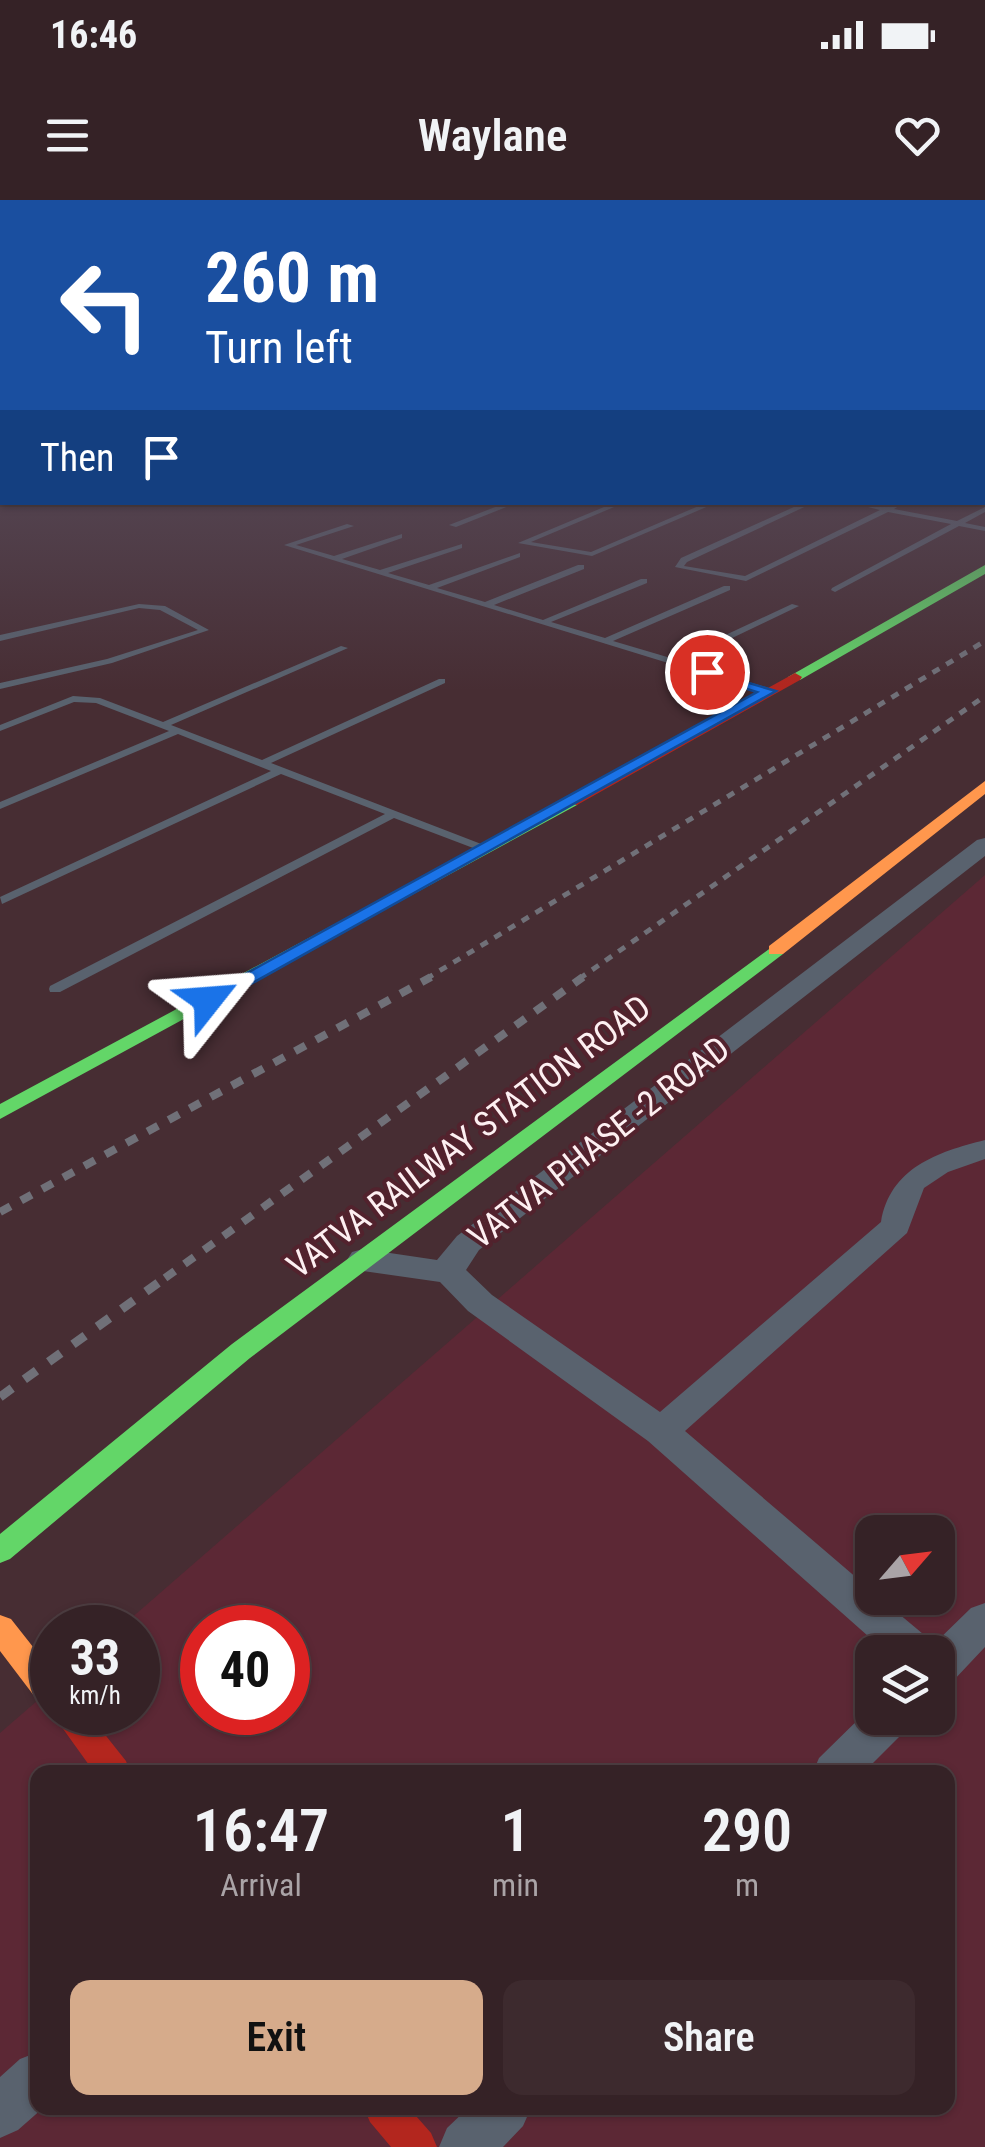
<!DOCTYPE html>
<style>
:root{--surface:#352226;--page:#3d2a2e;--text:#f1f3f6;--muted:#aaa4a7;--line:#4f3f43;--accent:#d6ab8b}
body{margin:0;font-family:"Roboto Condensed",sans-serif;background:var(--page);color:var(--text);height:100vh;display:flex;flex-direction:column;font-size:38px;white-space:nowrap}
*{box-sizing:border-box;margin:0}
p{font-size:32px;color:var(--muted)}
.icon{flex:none;width:55px;height:55px;fill:none;stroke:currentColor;stroke-width:2;stroke-linecap:round;stroke-linejoin:round}
.map{position:relative;flex:1;overflow:hidden}
.sheet{position:absolute;left:30px;top:1565px;width:925px;height:350px;display:flex;flex-direction:column;background:var(--surface);border-radius:20px;box-shadow:0 2px 8px #0004,0 0 0 2px var(--line)}
.sheet>*{flex:none}
.guide{position:absolute;left:0px;top:0px;width:985px;height:305px;box-shadow:0 2px 8px #0004,0 0 0 2px var(--line);background:#1a4fa0;color:#fff;overflow:hidden}
.needle{width:65px;rotate:62deg}
.buttons{position:absolute;left:855px;top:1315px;display:grid;gap:20px}
.buttons a{display:grid;place-items:center;width:100px;height:100px;border-radius:20px;background:var(--surface);box-shadow:0 2px 8px #0004,0 0 0 2px var(--line);font-size:50px}
.speed{position:absolute;left:30px;top:1405px;display:flex;gap:20px;font-size:50px;font-weight:700;text-align:center}
.speed>*{display:grid;place-content:center;width:130px;height:130px;border-radius:50%;background:var(--surface);box-shadow:0 2px 8px #0004,0 0 0 2px var(--line);line-height:1}
.speed small{font-size:25px;font-weight:400}
.speed .limit{border:15px solid #d22;background:#fff;color:#111}
.pin{position:absolute;display:grid;place-items:center;width:85px;height:85px;color:#fff;margin:-42px;border:5px solid #fff;border-radius:50%;box-shadow:0 2px 10px #0007}
.me{position:absolute;width:110px;margin:-55px;rotate:62deg;stroke-linejoin:round;filter:drop-shadow(0 0 8px #0008)}
.turn{display:flex;align-items:center;gap:35px;height:210px;padding:0 40px;font-size:45px}
.turn .icon{width:130px;height:130px;stroke-width:2.5}
.turn b{display:block;font-size:70px;line-height:85px}
.then{display:flex;align-items:center;height:95px;padding:0 40px;background:#0003;gap:20px;font-size:38px}
.eta{display:flex;justify-content:space-evenly;align-items:center;height:170px;text-align:center}
.eta b{font-size:60px;font-weight:600;line-height:70px}
.action{display:flex;gap:20px;margin-top:auto;padding:20px 40px}
.action a{flex:1;height:115px;border-radius:20px;background:var(--accent);color:#111;font-size:40px;font-weight:600;line-height:115px;text-align:center}
.action a+a{background:var(--page);color:var(--text)}
.status{display:flex;justify-content:space-between;align-items:center;height:70px;padding:0 50px;background:var(--surface);direction:ltr}
.status svg{height:28px;fill:currentColor}
header{display:flex;justify-content:space-between;align-items:center;height:130px;padding:0 40px;background:var(--surface);font-size:45px;font-weight:600}
.map>svg:first-child{display:block}
</style>
<div class="status"><b>16:46</b><svg viewBox="0 0 49 12"><path d="M0 12V9h3v3zM5 12V6h3v6zM10 12V3h3v9zM15 12V0h3v12zM26 1h20v11H26zM47 4h2v5h-2z"/></svg></div>
<header><svg class="icon" aria-label="menu" viewBox="0 0 24 24"><path d="M4 6h16M4 12h16M4 18h16"/></svg>Waylane<svg class="icon" aria-label="heart" viewBox="0 0 24 24"><path d="M12 20l-8-8c-3-5 5-10 8-4 3-6 11-1 8 4z"/></svg></header>
<div class="map">
<svg width="985" height="1947" viewBox="0 0 985 1947">
<rect width="100%" height="100%" fill="#472d33"/>
<path fill="#5c2835" fill-rule="evenodd" d="M985,675V1947H0V1533L52,1488V1512H138V1428L121,1427ZM872,1332H938V1398H872ZM202,1428H288V1512H202ZM872,1452H938V1518H872ZM38,1572H948V1908H38Z"/>
<g fill="none" stroke-linecap="round" stroke-linejoin="round">
<path fill="#59626e" fill-rule="evenodd" d="M982,261L985,262V264L982,265Z
M508,302H519L456,327L449,325Z
M616,302H626L531,342L591,352L708,302H718L592,356L518,343Z
M805,302H815L687,362L684,366L745,376L880,310L848,302L886,307L895,302H905L894,309L957,321L985,307V312L965,323L985,327V331L959,326L835,392L831,390L832,388L951,324L888,312L746,381L675,367L681,358Z
M347,324L354,326L296,345L334,356L402,334V338L342,359L380,370L462,344V348L388,373L429,385L520,353V357L437,388L485,402L578,365H584V369L494,405L543,420L641,379H647V383L551,422L605,438L724,386H730V390L613,441L674,459L792,404L799,406L682,462L772,489V493L769,494L284,345Z
M139,404L165,406L209,430L112,463L0,489V483L107,459L198,430L160,410L139,408L0,441V435Z
M341,446L348,448L171,525L262,560L439,479H445V483L271,563L489,647V651H481L394,618L60,792H50L49,789L50,786L385,614L281,574L2,704L0,697L271,571L178,534L0,609V602L169,531L96,503L74,502L0,531V525L73,496L100,498L163,522Z"/>
<path fill="#59626e" fill-rule="evenodd" d="M982,223H985V231H982Z
M985,638V656L479,1050L466,1070L492,1095L660,1212L881,1022C890,968 937,952 985,940V959L948,972L924,988L907,1033L685,1231L872,1391V1398H880L929,1439L932,1446L971,1408L985,1403V1447L953,1481L938,1486V1452H886L648,1241L468,1111L440,1082L363,1071L352,1068L347,1060L352,1052L363,1049L437,1060L457,1036L977,640Z
M872,1506V1518H910L904,1532L864,1572H813L819,1558Z
M38,1852V1908H43L18,1930L0,1938V1877L20,1859Z
M468,1908H531L523,1926L503,1947H439L447,1928Z"/>
<path fill="#63d668" fill-rule="evenodd" d="M0,277H2V283H0Z
M985,365V374L800,480L788,477Z
M571,597L579,602L577,605L0,919V904Z
M776,744L783,746V754L250,1158L10,1359L0,1363V1334L232,1144Z"/>
<path fill="#ff974d" fill-rule="evenodd" d="M985,581V594L783,754H769V746Z
M0,1415L11,1419L52,1471V1509L41,1505L0,1451Z"/>
<path fill="#b3261e" fill-rule="evenodd" d="M795,473L802,477L800,480L577,605L563,602Z
M52,1509V1512H87L126,1561L130,1572H94L51,1512Z
M364,1908H409L431,1933L437,1947H391L370,1922Z"/>
<path stroke="#707078" stroke-width="5" stroke-dasharray="8 8" stroke-linecap="butt" d="M426,779L985,441
M579,779L985,496"/>
<path stroke="#707078" stroke-width="8" stroke-dasharray="12 12" stroke-linecap="butt" d="M0,1012L431,777
M165,1078L583,777"/>
<path stroke="#707078" stroke-width="9" stroke-dasharray="15 15" stroke-linecap="butt" d="M0,1197L169,1075"/>
</g>
<linearGradient id="sky" x2="0" y2="1"><stop stop-color="#27191c"/><stop offset="0.44" stop-color="#584c5b"/><stop offset="1" stop-color="#584c5b" stop-opacity="0"/></linearGradient>
<rect width="985" height="491" fill="url(#sky)"/>
<path fill="#1a73e8" stroke="#114b97" stroke-width="2.5" d="M702,469L776,491L215,804L208,806L198,800L757,492L702,475Z"/>
<g text-anchor="middle" dominant-baseline="central" stroke-width="8" stroke-linejoin="round" paint-order="stroke">
<g font-size="35" fill="#fdeff1" stroke="#52222d">
<text transform="translate(469 937) rotate(-37)">VATVA RAILWAY STATION ROAD</text>
<text transform="translate(599 943) rotate(-38)">VATVA PHASE -2 ROAD</text>
</g>
</g>
</svg>
<div class="buttons">
<a><svg class="needle" viewBox="-14 -14 28 28"><path d="M0-13l5 13h-10z" fill="#e53935"/><path d="M0 13l5-13h-10z" fill="#aaa4a7"/></svg></a>
<a><svg class="icon" aria-label="layers" viewBox="0 0 24 24"><path d="M12 4l9 5-9 5-9-5zM3 14l9 5 9-5"/></svg></a>
</div>
<div class="speed"><div>33<small>km/h</small></div><div class="limit">40</div></div>
<div class="pin" style="left:707px;top:472px;background:#d93025"><svg class="icon" aria-label="arrive" viewBox="0 0 24 24"><path d="M6 21V4h12l-3 4 3 4H6"/></svg></div>
<svg class="me" style="left:208px;top:800px" viewBox="-20 -20 40 40"><path d="M0-17L14 15 0 8-14 15z" fill="#1a73e8" stroke="#fff" stroke-width="4"/></svg>
<div class="guide">
<div class="turn"><svg class="icon" aria-label="left" viewBox="0 0 24 24"><path d="M17 20v-9H6M10 6l-5 5 5 5"/></svg><div><b>260 m</b>Turn left</div></div>
<div class="then">Then<svg class="icon" aria-label="arrive" viewBox="0 0 24 24"><path d="M6 21V4h12l-3 4 3 4H6"/></svg></div>
</div>
<section class="sheet">
<div class="eta">
<div><b>16:47</b><p>Arrival</p></div>
<div><b>1</b><p>min</p></div>
<div><b>290</b><p>m</p></div>
</div>
<div class="action"><a>Exit</a><a>Share</a></div>
</section>
</div>
